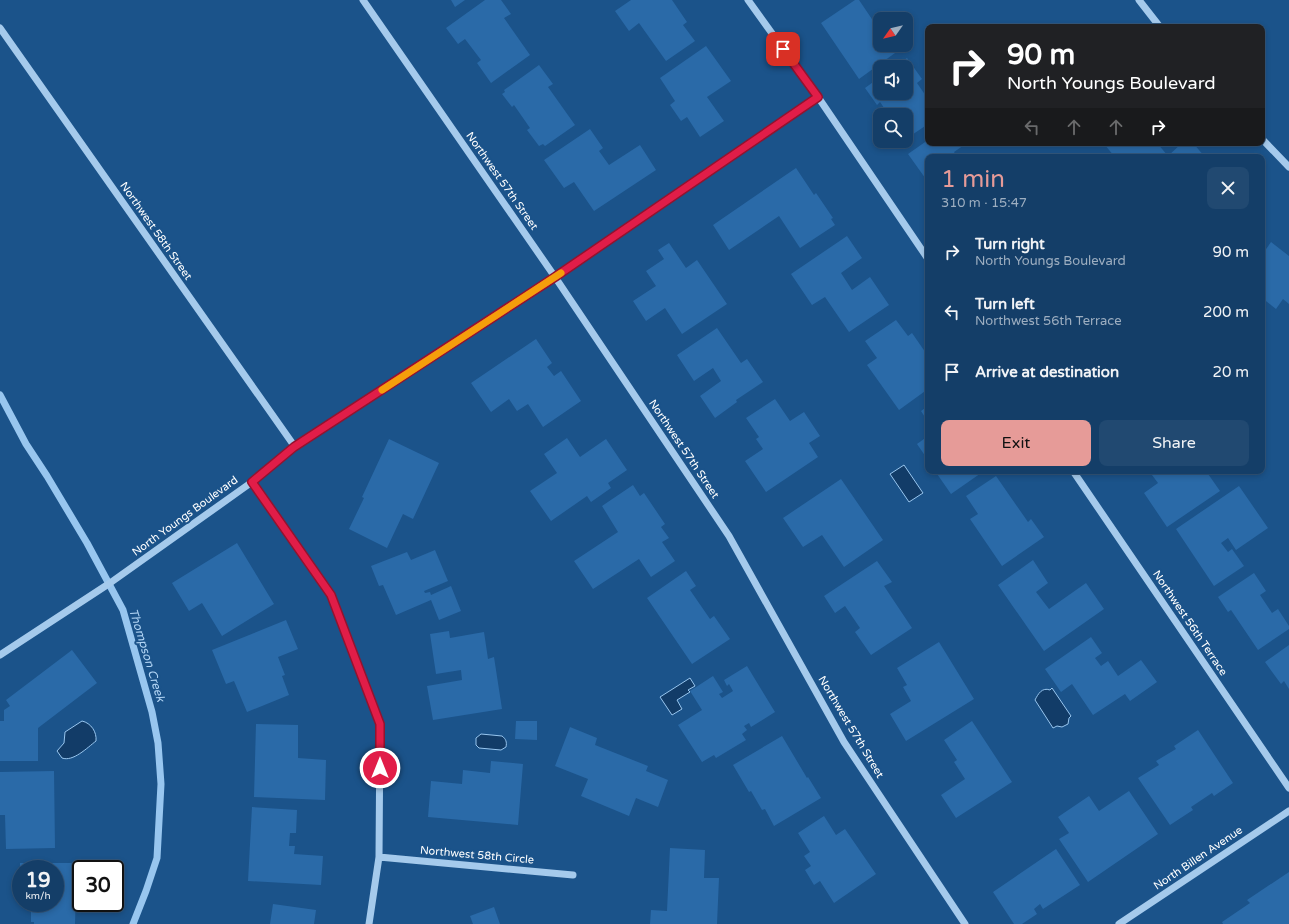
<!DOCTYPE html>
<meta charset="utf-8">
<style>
:root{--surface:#143e68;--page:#214971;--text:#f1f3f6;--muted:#9daec0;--line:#33577c;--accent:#e69b98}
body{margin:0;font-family:"Varela Round",sans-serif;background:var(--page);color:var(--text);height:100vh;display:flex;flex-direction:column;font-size:15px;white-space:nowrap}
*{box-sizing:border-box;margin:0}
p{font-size:13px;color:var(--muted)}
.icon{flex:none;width:22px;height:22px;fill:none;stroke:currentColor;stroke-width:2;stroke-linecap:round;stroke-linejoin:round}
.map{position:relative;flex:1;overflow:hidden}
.panel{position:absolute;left:925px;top:154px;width:340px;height:320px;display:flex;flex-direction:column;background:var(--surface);border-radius:8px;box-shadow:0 2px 6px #0003,0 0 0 1px var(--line)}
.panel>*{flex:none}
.guide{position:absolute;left:925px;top:24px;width:340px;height:122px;border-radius:8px;box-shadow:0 2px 6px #0003,0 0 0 1px var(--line);background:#202124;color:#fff;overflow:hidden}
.needle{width:26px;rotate:236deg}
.buttons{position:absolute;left:873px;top:12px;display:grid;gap:8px}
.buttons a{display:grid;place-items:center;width:40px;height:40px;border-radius:8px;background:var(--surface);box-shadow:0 2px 6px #0003,0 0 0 1px var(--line);font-size:20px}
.speed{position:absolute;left:12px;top:860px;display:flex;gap:8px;font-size:20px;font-weight:700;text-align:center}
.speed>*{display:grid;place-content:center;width:52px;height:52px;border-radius:50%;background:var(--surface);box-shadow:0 2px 6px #0003,0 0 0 1px var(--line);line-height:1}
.speed small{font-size:10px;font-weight:400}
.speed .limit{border:2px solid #111;border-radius:6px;background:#fff;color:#111}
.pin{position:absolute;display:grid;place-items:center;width:34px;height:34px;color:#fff;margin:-17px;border-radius:8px;box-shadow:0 2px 6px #0006}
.me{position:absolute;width:44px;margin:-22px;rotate:0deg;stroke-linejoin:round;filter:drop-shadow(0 0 3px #0008)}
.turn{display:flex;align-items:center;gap:14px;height:84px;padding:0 16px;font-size:18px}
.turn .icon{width:52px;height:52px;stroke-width:2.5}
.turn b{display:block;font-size:28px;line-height:34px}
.lanes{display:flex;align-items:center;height:38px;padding:0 16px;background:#0003;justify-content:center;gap:20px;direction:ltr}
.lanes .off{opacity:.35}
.round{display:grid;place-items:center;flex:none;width:42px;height:42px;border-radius:8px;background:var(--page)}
.head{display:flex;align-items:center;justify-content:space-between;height:68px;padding:0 16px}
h1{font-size:24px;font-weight:600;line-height:30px;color:var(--accent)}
.primary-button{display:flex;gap:8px;margin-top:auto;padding:8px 16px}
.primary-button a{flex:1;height:46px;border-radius:8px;background:var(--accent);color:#111;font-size:16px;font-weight:600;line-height:46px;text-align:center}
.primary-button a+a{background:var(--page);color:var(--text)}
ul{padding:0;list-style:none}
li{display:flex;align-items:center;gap:12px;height:60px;padding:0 16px}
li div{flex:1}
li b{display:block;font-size:15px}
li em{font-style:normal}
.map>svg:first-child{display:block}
</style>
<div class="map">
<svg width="1289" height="924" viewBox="0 0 1289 924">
<rect width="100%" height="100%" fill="#1b538a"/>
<path fill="#123c68" stroke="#98c6ef" d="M904,465L923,493L909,502L890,474Z
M690,678L695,686L688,690L690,692L677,700L682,709L672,715L660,697Z
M1052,688L1071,716L1069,718L1068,724L1062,727L1057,726L1053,728L1035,700C1038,694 1042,687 1050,690Z
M82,721C91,723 97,732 96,741C87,748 73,762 62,758L57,751L64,743L65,732Z
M481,734L502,736C506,739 507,742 506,747L501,750L479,748L476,745V738Z"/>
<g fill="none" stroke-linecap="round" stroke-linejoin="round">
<path stroke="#98c6ef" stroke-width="7" d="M0,395L26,444L47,476L87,543L123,610L152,712L158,743L161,784L157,858L146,891L133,924"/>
</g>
<path fill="#2a6aa8" d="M451,0H465L455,7Z
M485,0H501L511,14L504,18L530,55L491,83L477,63L481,60L465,39L458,44L446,28Z
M631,0H672L687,22L683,25L695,41L666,61L639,23L629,31L615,11Z
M855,0H859L880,31V45H890L895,53L859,79L821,23Z
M706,46L731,81L707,97L724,121L700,137L687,117L681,121L670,105L675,101L660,78Z
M907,58L922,79L917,83L928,99V124L906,139V115H889L880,102L877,105L865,88L880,77V93H906V67H894Z
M539,65L553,84L548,87L575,125L545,146L543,144L539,146L527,130L530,128L514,105L512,107L502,94L505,92L504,90Z
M590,129L603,148L599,151L609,165L640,145L656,170L594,211L574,182L564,188L544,160Z
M928,140V143H967L954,152L957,157H928V182L908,154Z
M1105,143H1157L1168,156L1182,143H1193L1205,157H1115L1104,144Z
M796,168L814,195L816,193L833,218L831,219L835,225L800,248L779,216L729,250L713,225Z
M847,236L862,258L841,273L852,290L870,277L889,305L849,332L825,297L812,305L791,274Z
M1271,242L1289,256V304L1283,299L1276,309L1262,298V255Z
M669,243L686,268L697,260L727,304L682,334L665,308L646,321L633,301L656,286L646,271L664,259L658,250Z
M896,320L908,336L912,333L928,356V389L899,410L867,365L877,358L865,341Z
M717,328L741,363L747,359L763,382L736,400L737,402L715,418L700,396L721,381L713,368L694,381L677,355Z
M536,339L552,363L547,367L554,376L561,371L581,401L543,427L528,404L517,411L509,399L491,412L471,383Z
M775,399L790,421L804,412L820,436L809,443L818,457L766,492L745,461L763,449L756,439L759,437L746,418Z
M928,406V422L921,411Z
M928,436V460L917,444Z
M567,438L580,457L606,439L627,470L608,483L611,488L591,502L587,496L551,521L530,491L557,473L544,454Z
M389,439L439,463L413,519L403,514L387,548L349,529L364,498L362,497Z
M935,471H984L951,494Z
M1149,471H1206L1220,491L1167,527L1144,493L1158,483Z
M996,476L1028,522L1031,519L1044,537L1002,566L970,519L978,514L966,496Z
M841,479L883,540L844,567L822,535L803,547L783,518Z
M633,485L640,496L644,493L665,524L661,527L669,538L662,542L675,561L651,577L639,559L593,589L574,561L618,532L602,506Z
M1239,486L1268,528L1236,550L1228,538L1221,543L1228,552L1232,549L1244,566L1214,586L1176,529Z
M237,543L274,604L222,636L202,603L189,611L172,583Z
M435,550L448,581L424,591L425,593L430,592L431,595L451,586L461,611L439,620L431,600L396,615L383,585L379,586L371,566L407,552L411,560Z
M1033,560L1048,583L1036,592L1049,609L1086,583L1104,609L1044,651L998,585Z
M877,561L892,582L884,586L912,628L871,655L855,632L860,628L845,606L835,613L824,596Z
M686,571L696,586L690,590L710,619L714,616L730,639L692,664L647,598Z
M1254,573L1266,591L1260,595L1272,613L1278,609L1289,626V629L1258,650L1231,610L1228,612L1218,597Z
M286,620L298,649L278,657L285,675L282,676L289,695L247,712L234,681L226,684L212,650Z
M449,631L450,638L484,632L488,659L494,657L502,709L433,720L427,686L462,680L461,670L436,674L430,634Z
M1091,637L1102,653L1095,658L1101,666L1108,661L1118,676L1141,660L1157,682L1130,701L1125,694L1093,715L1072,684L1061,692L1045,669Z
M939,642L974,699L906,741L890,714L911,701L903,687L907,685L897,668Z
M1289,645V689L1284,681L1281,684L1265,662Z
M72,650L97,683L38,728V761H0V721H4V710L10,706L6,700Z
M747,666L775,712L751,727L749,723L744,726L747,730L742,734L746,740L716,758L714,755L702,762L678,725L702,710L690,691L713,676L723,692L719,694L722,698L733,691L729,684L727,686L724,680Z
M516,721H537V740L515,739Z
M972,721L1012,782L956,818L941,795L965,779L954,762L957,760L944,740Z
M256,724L298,725V758L326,760L325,800L254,797Z
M570,727L597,738L595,745L648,766L646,771L668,780L658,807L636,798L629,816L581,796L588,779L555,766Z
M1198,730L1233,783L1214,796L1212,793L1191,807L1193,810L1170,825L1138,778L1159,765L1156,761L1176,749L1174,746Z
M782,736L807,778L808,777L821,798L774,826L765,809L762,810L751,791L749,792L733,765Z
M491,761L523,764L518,825L428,817L431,781L462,784L463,770L490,773Z
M54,771L55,848L6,849L5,815H0V772Z
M1129,791L1158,834L1088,882L1059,839L1069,833L1058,817L1089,796L1099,811Z
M252,807L297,810L296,833H290L289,846H295L294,854L323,856L321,885L248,881Z
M824,816L836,835L845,829L876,874L834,903L820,881L814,885L805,870L811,866L804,856L810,852L798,833Z
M670,848L705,850L704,878H719L717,924H650L651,910L667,911Z
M1056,849L1080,885L1043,909L1040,904L1034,909L1037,914L1022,924H1014L993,892Z
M20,863H88V869H81V891H76L75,924H34V922H31V903H55V869H20Z
M1289,872V924H1223L1222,922L1250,903L1247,900Z
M273,904L316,910L314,924H270Z
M494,907L500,924H473L470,916Z"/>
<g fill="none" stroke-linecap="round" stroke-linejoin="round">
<path stroke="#a5caec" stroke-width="7" d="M363,0L555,277L729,536L844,742L965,924
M748,0L818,97L928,259
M1139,0L1160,27
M0,28L295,447
M1262,139L1289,167
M1073,471L1289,788
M252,482L331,595L380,724L379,857L369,924
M0,655L110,583L252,482L295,447L555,277L818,97
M379,857L573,875
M1119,924L1289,811"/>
</g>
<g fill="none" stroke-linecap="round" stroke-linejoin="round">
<defs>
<path id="route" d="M380,768V724L331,595L252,482L294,447L555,277L818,97L783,49"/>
</defs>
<use href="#route" stroke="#92132f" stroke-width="10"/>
<use href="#route" stroke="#e11d48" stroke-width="7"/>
<path stroke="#f59e0b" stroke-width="7" d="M382,390L561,273"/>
</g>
<g text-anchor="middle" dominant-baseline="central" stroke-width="4" stroke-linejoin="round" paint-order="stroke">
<g font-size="11" fill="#fff" stroke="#1b538a">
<text transform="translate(502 181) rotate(55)">Northwest 57th Street</text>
<text transform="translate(156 231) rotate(55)">Northwest 58th Street</text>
<text transform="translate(684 449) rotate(56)">Northwest 57th Street</text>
<text transform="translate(185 516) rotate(-36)">North Youngs Boulevard</text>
<text transform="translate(1190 623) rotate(56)">Northwest 56th Terrace</text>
<text transform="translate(851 727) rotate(59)">Northwest 57th Street</text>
<text transform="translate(477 855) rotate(5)">Northwest 58th Circle</text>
<text transform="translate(1198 858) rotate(-34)">North Billen Avenue</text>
</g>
<g font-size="12" font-style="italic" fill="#b1d4f4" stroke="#1b538a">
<text transform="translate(147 655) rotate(73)">Thompson Creek</text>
</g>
</g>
</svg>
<div class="buttons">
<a><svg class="needle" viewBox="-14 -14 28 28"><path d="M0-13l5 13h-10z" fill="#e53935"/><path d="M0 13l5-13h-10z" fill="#9daec0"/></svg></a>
<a><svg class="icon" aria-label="sound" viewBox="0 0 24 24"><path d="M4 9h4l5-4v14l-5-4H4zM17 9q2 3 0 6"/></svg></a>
<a><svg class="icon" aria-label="search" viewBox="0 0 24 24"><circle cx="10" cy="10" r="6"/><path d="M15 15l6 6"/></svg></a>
</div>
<div class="speed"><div>19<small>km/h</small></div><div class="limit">30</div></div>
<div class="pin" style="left:783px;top:49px;background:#d93025"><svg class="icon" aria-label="arrive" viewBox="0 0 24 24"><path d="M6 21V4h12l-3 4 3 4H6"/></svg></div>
<svg class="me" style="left:380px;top:768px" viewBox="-20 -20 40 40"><circle r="17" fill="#e11d48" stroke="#fff" stroke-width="3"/><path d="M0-11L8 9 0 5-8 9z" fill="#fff"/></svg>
<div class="guide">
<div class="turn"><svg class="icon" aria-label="right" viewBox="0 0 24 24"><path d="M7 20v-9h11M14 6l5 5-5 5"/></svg><div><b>90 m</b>North Youngs Boulevard</div></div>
<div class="lanes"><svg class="icon off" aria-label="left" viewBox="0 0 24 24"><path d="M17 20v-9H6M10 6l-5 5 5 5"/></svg><svg class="icon off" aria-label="ahead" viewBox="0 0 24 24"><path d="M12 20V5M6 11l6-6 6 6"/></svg><svg class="icon off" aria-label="ahead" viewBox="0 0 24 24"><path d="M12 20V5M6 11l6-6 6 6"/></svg><svg class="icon" aria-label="right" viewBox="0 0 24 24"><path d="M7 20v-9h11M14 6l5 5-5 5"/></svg></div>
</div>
<section class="panel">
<div class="head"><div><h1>1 min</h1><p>310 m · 15:47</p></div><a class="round"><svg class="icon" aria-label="close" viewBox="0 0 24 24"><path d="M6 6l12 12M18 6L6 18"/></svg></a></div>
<ul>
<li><svg class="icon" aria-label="right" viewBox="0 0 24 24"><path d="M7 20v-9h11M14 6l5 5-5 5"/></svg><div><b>Turn right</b><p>North Youngs Boulevard</p></div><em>90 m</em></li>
<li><svg class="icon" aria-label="left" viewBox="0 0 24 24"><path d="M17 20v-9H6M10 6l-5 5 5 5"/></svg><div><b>Turn left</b><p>Northwest 56th Terrace</p></div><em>200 m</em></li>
<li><svg class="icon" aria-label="arrive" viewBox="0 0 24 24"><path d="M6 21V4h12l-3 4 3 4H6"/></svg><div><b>Arrive at destination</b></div><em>20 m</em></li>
</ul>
<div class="primary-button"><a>Exit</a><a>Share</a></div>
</section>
</div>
